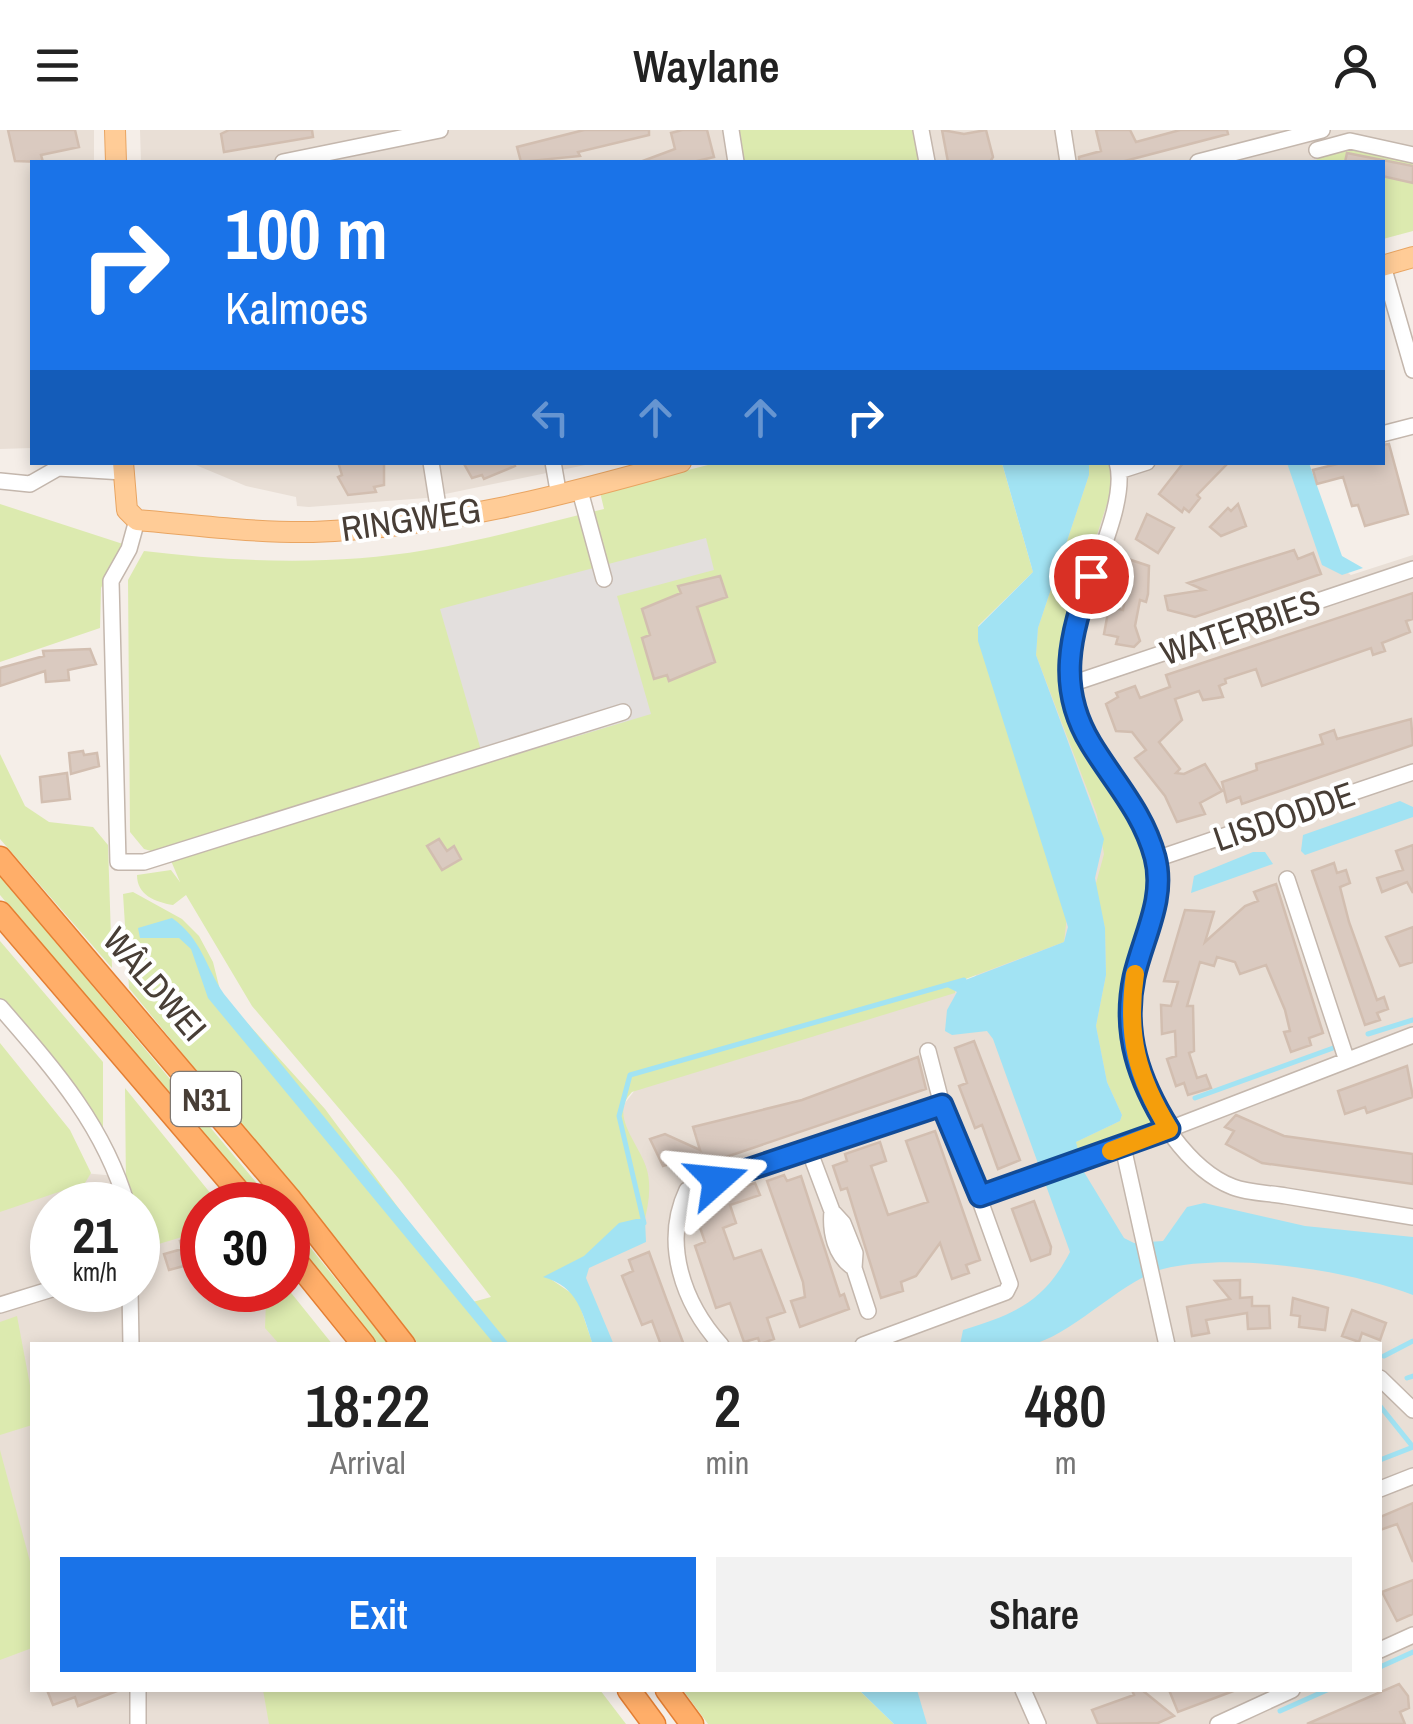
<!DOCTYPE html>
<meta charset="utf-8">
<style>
:root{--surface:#fff;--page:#f2f2f2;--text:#222;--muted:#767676;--accent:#1a73e8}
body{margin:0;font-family:"Archivo Narrow",sans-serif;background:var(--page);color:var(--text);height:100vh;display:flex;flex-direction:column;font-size:38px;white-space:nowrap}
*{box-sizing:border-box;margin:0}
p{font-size:32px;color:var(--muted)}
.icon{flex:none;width:55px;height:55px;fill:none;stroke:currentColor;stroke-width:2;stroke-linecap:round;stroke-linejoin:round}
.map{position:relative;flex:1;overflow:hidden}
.panel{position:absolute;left:30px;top:1212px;width:1352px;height:350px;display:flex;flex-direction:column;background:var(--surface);border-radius:0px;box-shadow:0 5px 15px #0003}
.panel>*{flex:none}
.banner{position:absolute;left:30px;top:30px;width:1355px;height:305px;border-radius:0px;box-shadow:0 5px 15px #0003;background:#1a73e8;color:#fff;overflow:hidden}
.speed{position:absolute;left:30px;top:1052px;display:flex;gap:20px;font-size:50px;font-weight:700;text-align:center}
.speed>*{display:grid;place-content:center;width:130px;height:130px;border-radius:50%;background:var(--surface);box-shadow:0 5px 15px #0003;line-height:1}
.speed small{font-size:25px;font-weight:400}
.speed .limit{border:15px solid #d22;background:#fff;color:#111}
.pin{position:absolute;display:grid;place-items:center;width:85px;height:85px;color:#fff;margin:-42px;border:5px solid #fff;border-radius:50%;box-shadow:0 2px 10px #0007}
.me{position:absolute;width:110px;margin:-55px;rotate:72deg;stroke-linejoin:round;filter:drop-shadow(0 0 8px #0008)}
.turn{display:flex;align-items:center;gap:35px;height:210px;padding:0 30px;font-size:45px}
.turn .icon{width:130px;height:130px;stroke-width:2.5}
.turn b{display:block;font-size:70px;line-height:85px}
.lanes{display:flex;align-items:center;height:95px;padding:0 30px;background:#0003;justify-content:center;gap:50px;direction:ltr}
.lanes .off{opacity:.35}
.eta{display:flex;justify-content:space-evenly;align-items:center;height:170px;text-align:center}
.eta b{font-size:60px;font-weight:600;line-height:70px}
.action{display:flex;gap:20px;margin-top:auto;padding:20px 30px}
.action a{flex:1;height:115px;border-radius:0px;background:var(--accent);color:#fff;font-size:40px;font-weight:600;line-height:115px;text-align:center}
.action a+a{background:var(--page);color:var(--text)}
header{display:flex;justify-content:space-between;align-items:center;height:130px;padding:0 30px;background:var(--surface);font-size:45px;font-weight:600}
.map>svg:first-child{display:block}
</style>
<header><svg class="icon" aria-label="menu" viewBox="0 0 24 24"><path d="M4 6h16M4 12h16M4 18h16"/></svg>Waylane<svg class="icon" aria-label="person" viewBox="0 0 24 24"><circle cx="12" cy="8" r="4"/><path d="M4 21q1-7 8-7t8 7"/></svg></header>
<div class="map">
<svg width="1413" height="1594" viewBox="0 0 1413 1594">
<rect width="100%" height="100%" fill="#f5eee8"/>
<path fill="#e9dfd6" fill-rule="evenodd" d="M0,0H94V32H32V318L0,319Z
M140,0H1413V96L1382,32H141Z
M191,333H595L426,368L309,377L297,376L296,367L246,356Z
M1057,333H1299L1331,432L1351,445L1413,425V1594H916L910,1560H1380V1215H606L575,1142L625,973L639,955L975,852L1012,526Z
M83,1043L139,1048L202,1091V1160H272L311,1215H32V1560H278L284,1594H0V1069ZM52,1075H138V1160H52Z"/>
<path fill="#dceaaf" d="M738,0H913L920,32H743Z
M1346,19L1413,32V101L1383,109L1382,32H1316L1317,28Z
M716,333H1002L1033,442L978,496L1067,786L1064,812L955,853V863L632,962C607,987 643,1016 648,1044C651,1062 648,1076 644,1093L552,1150L577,1167L593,1215H419L129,858L123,764L133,762L182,789L199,806L213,832L221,864L325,979L469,1173L491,1167L399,1049L252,876L186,765L173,775C155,772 137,765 137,745L171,740L180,752L169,726L144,719L130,702L128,450L144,421C236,432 333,436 426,420C486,410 545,393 604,379L600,362Z
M1089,333H1109L1115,349L1060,519L1061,561L1070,592L1107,653L1126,673L1149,723L1155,761L1128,932L1156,997L1078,1024L1076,1012L1120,991L1122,985L1107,952L1096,896L1106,845L1105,798L1095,757L1104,724L1097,685L1036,525L1038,498L1089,345Z
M0,374L123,414L101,458L100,498L0,532Z
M0,624L25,676L49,692L93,697L108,715L112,838L0,709Z
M0,745L275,1075H259L0,765Z
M0,811L103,932V1025L89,995L0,871Z
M0,913L70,1000L91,1043L85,1053L0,1082Z
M125,958L220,1075H202V1101L142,1119L138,1075H132L126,1059Z
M288,1090L389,1215H372L288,1110Z
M288,1159L333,1215H280L265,1198L266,1170L258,1160Z
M17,1186L32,1266V1295L0,1305V1192Z
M0,1320L32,1439V1518L0,1530Z
M263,1560H600L626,1594H269Z
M683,1560H859L894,1594H708Z"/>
<path fill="#e3dfdd" d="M706,408L714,440L617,466L651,584L485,634L440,479Z"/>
<path fill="#a2e3f3" d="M1002,333H1089V345L1038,498L1036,525L1104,709L1095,748L1105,798L1106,845L1096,896L1107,952L1122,985L1120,991L1076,1012L1084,1042L1124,1108L1134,1113L1163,1111L1187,1077L1204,1073L1305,1096L1413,1107V1165C1348,1140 1232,1122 1163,1139C1122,1150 1069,1208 1029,1215C1007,1219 982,1215 960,1215L963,1200C1015,1184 1044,1172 1070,1122L993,909L987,901L952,905L945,901L947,880L957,862L947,857L1064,812L1068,797L978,511V497L1033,442Z
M1287,333H1309L1342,426L1363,438L1342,445L1322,435Z
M1400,671L1413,677V687L1305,725L1301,721L1303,705Z
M1253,722H1265L1273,734L1191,763L1194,746Z
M172,788C202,809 205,836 224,864L510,1215H495L208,868L191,819L179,808H140L138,798Z
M636,1089H645L646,1112L589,1138L586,1148L614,1215H593C582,1183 579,1157 543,1147L584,1126L619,1093Z
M859,1560H917L927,1594H894Z"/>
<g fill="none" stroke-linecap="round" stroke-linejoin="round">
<path stroke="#a2e3f3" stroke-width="5" d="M1368,904L1413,890
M1195,968L1336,917
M644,1093L619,986L630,945L964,850
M1384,1226L1413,1211
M1407,1248L1413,1246
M1380,1276L1413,1317L1380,1330
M1380,1537L1413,1522
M1280,1581L1327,1560"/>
</g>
<path fill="#dacac0" stroke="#d2beb0" stroke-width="2.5" d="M8,0H75L79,17L41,25L43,32L15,31Z
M229,0H312L313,7L224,22L221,4Z
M584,0H649V5L578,22L580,26L521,32L517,17Z
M682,0H707L714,27L693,32H640L675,19L671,3Z
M942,0L964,4L986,0L993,27L990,32H948Z
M1096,0H1130L1136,12L1180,0H1227L1228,4L1121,32H1079V27L1101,21Z
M1347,23L1413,36V53L1382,46V32H1345Z
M1389,314L1408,384L1365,396L1358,375L1352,376L1343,347L1317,354L1313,340L1345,332H1382V315Z
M338,332L384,334V355L374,357L376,362L348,365L338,347L342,345Z
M463,332H514L515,336L484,349L482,345L472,348Z
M1184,332H1229L1197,365L1200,368L1189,382L1184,378L1182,382L1159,364Z
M1238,374L1246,396L1221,406L1210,397L1228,378L1231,381Z
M1147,384L1174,398L1158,423L1136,409Z
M1294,420L1298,429L1313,423L1321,444L1195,487L1168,480L1165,466L1204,460L1188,453Z
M1125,428L1149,436L1148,464L1146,472L1140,470L1135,496L1140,511L1134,517L1116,514L1118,507L1104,504L1109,477L1123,480L1127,458L1116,454Z
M720,446L727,467L697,477L715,532L669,551L667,545L654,549L642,508L650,505L642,479L681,463L678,456Z
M1413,463V489L1406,491L1410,502L1382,513L1385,521L1373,525L1371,518L1262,556L1256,539L1225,549L1226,553L1219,556L1223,567L1203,570L1199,561L1175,569L1182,590L1159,612L1180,639L1176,643L1184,644L1205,634L1222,661L1200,673L1205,684L1177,692L1165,666L1135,628L1146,620L1132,602L1116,601L1106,574L1118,567L1116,563L1135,556L1140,568L1170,557L1166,545Z
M90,519L96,534L68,540L69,550L46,552L45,541L0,556V538L44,526L43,521Z
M1411,589L1413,615L1242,674L1240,667L1227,672L1222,652L1257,640L1256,634L1323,614L1320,605L1334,600L1337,609Z
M83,621L84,625L97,623L99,636L71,644L69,623Z
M67,643L70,669L42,672L40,647Z
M439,709L447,721L454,716L461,729L442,740L427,716Z
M1413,715V763L1407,752L1382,762L1377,748L1403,740L1396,721Z
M1334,733L1337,743L1346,740L1350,753L1340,757L1349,792L1377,870L1384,867L1388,879L1377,883L1380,890L1365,895L1312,741Z
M1276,754L1323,903L1309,908L1311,915L1291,922L1284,902L1290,901L1285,880L1266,835L1240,844L1235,832L1217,827L1214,836L1200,832L1187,876H1193L1194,921L1189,923L1197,948L1206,945L1211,958L1188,965L1184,953L1176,956L1167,929L1176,926L1175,901L1162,904L1161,875L1171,876L1178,852L1164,851L1185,780L1214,782L1205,812L1245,776L1258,771L1254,762Z
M1413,797V832L1400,836L1386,807Z
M974,911L1020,1030L998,1039L982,995L975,998L959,956L967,953L955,918Z
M918,927L926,959L679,1043L676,1032L663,1036L650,1009L665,1004L700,1020L693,997L802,970Z
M1407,936L1413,967L1367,983L1365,977L1345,984L1338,961Z
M1236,985L1284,1006L1413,1024V1054L1262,1033L1226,1014L1234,1001L1225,997Z
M935,1001L980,1130L966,1135L969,1143L952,1149L940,1113L916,1146L901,1152L903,1161L881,1168L847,1058L841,1060L833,1036L847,1031L845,1024L880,1012L886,1031L871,1036L888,1085L928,1072L906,1011Z
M784,1045L787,1051L801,1046L840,1166L844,1164L849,1179L800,1197L791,1171L805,1167L803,1152L767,1051Z
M755,1053L760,1065L730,1075L736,1093L723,1098L734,1129L761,1120L785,1182L767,1188L774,1209L760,1214L758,1208L744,1212L730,1173L716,1178L695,1116L705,1112L695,1083L729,1071L739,1058Z
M1034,1071L1051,1117L1050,1124L1031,1131L1012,1079Z
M202,1105V1119L192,1122L195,1133L169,1140L164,1124L182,1119L180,1111Z
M649,1122L667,1171L684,1215H661L652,1191L642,1195L622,1146L633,1141L629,1130Z
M1240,1150V1168L1252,1167V1176H1269L1270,1198L1248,1199L1247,1183L1206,1190L1209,1203L1192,1206L1187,1177L1230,1169L1215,1151Z
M1293,1168L1328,1178L1325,1200L1299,1197L1300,1186L1291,1185Z
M1352,1180L1386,1193L1380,1210L1362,1203L1359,1212L1342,1206Z
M1413,1373V1432L1397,1394L1380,1400V1387Z
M1413,1450V1484L1397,1491L1382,1462Z
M1399,1554L1408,1566L1409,1578L1400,1582L1405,1594H1307Z
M47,1560H116L117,1561L78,1576L75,1567L53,1575Z
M1132,1560H1142L1174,1586L1158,1593L1098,1594L1092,1580L1134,1565Z
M1169,1560H1236L1178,1582Z"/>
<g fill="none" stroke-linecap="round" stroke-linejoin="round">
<defs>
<path id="minor" d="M731,0L736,32
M921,0L927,32
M1063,0L1068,32
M1317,20L1350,11L1413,25
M283,32L440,0
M1198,32L1322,0
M1383,136L1413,240
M1382,304L1413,296
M431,332L440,389
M553,332L559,366
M1117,332C1131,379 1073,473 1069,529C1064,608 1135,654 1155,727C1167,771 1138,810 1134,852C1131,880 1128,908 1136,935C1149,979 1188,1040 1233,1057C1248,1063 1269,1063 1286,1066C1328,1073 1371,1080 1413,1087
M1119,341L1147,332
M0,351L30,354L58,338L123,342
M580,361L604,449
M137,390L129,419L111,451L118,732H144L623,582
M1068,555L1413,439
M1156,729L1413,642
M1287,749L1346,928
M0,877C53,938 104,995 127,1075
M928,921L942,975
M1123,1017L1167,1215
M809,1020L832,1081L843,1093L855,1123L854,1138L868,1181
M980,1066L1123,1017L1413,905
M832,1081C830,1102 835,1126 854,1138
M130,1160L131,1215
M0,1175L52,1159
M721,1215C683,1173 662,1113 687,1060L942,975L951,990L1010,1154L1006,1162L863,1215
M1380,1248L1413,1280
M1380,1359L1413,1346
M1380,1520L1413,1505
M138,1560V1594
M1023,1560L1038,1594
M1218,1594L1292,1560"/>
<path id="major" d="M115,0L116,32
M1382,136L1413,127
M123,332L127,380L137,390C195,395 254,403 313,402C438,398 561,366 681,332"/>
<path id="highway" d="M0,728L289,1068L404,1215
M0,783L250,1075
M288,1121L364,1215
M629,1560L654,1594
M667,1560L692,1594"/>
</defs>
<use href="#minor" stroke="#c4b7ad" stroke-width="18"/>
<use href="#major" stroke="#e9a562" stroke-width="22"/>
<use href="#highway" stroke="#e47f33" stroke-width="25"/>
<use href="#minor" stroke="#fff" stroke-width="15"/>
<use href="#major" stroke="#ffcc97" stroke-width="20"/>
<use href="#highway" stroke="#ffae69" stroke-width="22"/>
</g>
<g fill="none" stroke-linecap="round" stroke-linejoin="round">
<defs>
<path id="route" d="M717,1050L942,975L980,1066L1169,999C1139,951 1122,904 1134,847C1143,807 1166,769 1155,727C1143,682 1114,652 1091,614C1056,557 1070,505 1091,446"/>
</defs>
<use href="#route" stroke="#114b97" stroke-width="25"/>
<use href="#route" stroke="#1a73e8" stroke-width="18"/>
<path stroke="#f59e0b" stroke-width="18" d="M1111,1021L1169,999C1137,947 1126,905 1135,844"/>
</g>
<g text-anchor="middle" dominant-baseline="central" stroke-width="8" stroke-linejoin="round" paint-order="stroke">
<rect fill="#fff" stroke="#7f7872" stroke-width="2.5" x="171" y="942" width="70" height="54" rx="8"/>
<g font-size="32" font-weight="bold" fill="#483e36">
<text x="206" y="969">N31</text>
</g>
<g font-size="35" fill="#483e36" stroke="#fff">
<text transform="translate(411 389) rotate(-8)">RINGWEG</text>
<text transform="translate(1240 497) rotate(-19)">WATERBIES</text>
<text transform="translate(1284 686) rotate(-19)">LISDODDE</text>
<text transform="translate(155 854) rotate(49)">WÂLDWEI</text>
</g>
</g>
</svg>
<div class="speed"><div>21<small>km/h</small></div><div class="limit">30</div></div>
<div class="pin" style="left:1091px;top:446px;background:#d93025"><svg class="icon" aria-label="arrive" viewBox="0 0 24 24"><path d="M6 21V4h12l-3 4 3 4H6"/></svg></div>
<svg class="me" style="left:717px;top:1050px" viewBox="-20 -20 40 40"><path d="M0-17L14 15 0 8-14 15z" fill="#1a73e8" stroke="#fff" stroke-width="4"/></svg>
<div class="banner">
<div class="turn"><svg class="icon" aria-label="right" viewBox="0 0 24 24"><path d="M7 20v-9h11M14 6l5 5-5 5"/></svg><div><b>100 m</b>Kalmoes</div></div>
<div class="lanes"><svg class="icon off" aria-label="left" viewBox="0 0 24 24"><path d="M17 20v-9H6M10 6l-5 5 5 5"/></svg><svg class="icon off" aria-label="ahead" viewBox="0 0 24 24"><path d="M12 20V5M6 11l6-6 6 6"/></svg><svg class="icon off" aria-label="ahead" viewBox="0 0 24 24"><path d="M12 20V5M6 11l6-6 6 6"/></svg><svg class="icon" aria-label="right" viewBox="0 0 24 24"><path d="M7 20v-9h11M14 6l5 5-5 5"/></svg></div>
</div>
<section class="panel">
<div class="eta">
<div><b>18:22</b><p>Arrival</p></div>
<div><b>2</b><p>min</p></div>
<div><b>480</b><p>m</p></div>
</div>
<div class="action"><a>Exit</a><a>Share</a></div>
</section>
</div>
